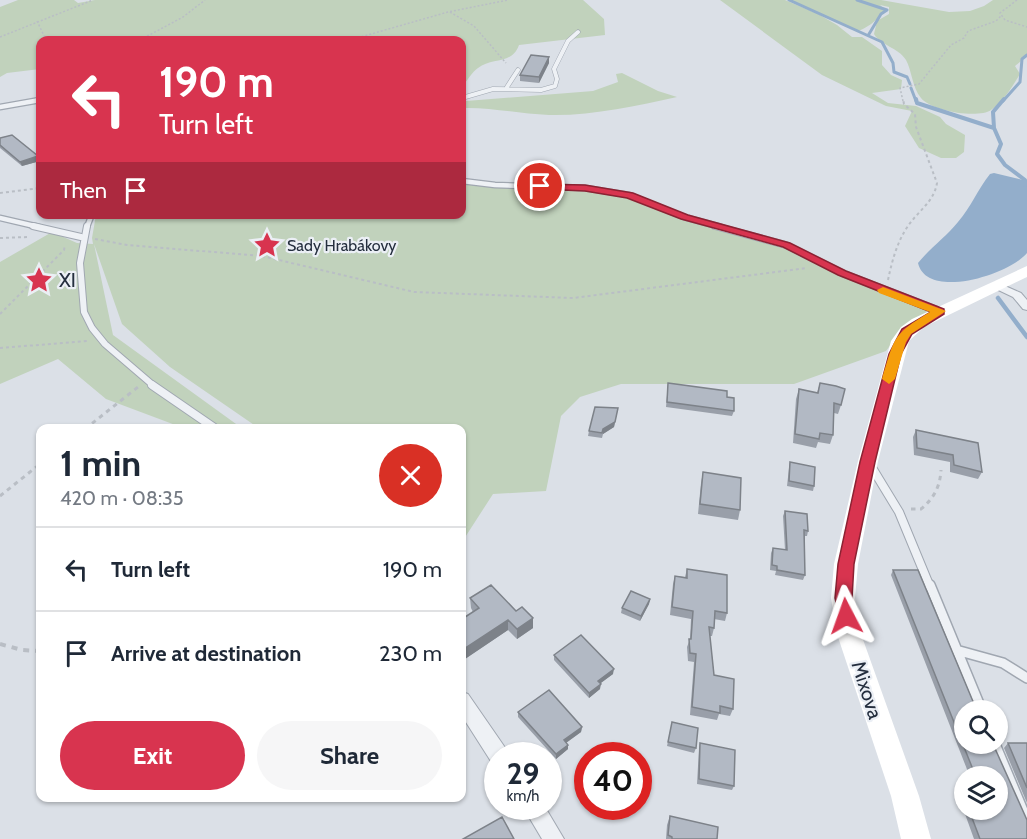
<!DOCTYPE html>
<meta charset="utf-8">
<style>
:root{--surface:#fff;--page:#f6f6f7;--text:#1f2937;--muted:#747a83;--line:#e0e1e3;--accent:#d8344f}
body{margin:0;font-family:Cabin,sans-serif;background:var(--page);color:var(--text);height:100vh;display:flex;flex-direction:column;font-size:22px;white-space:nowrap}
*{box-sizing:border-box;margin:0}
p{font-size:20px;color:var(--muted)}
.icon{flex:none;width:33px;height:33px;fill:none;stroke:currentColor;stroke-width:2;stroke-linecap:round;stroke-linejoin:round}
.map{position:relative;flex:1;overflow:hidden}
.sheet{position:absolute;left:36px;top:424px;width:430px;height:378px;display:flex;flex-direction:column;background:var(--surface);border-radius:12px;box-shadow:0 2px 4px #0004}
.sheet>*{flex:none}
.top-card{position:absolute;left:36px;top:36px;width:430px;height:183px;border-radius:12px;box-shadow:0 2px 4px #0004;background:#d8344f;color:#fff;overflow:hidden}
.buttons{position:absolute;left:954px;top:700px;display:grid;gap:12px}
.buttons a{display:grid;place-items:center;width:54px;height:54px;border-radius:50%;background:var(--surface);box-shadow:0 2px 4px #0004;font-size:30px}
.speed{position:absolute;left:484px;top:742px;display:flex;gap:12px;font-size:30px;font-weight:700;text-align:center}
.speed>*{display:grid;place-content:center;width:78px;height:78px;border-radius:50%;background:var(--surface);box-shadow:0 2px 4px #0004;line-height:1}
.speed small{font-size:15px;font-weight:400}
.speed .limit{border:9px solid #d22;background:#fff;color:#111}
.pin{position:absolute;display:grid;place-items:center;width:51px;height:51px;color:#fff;margin:-26px;border:3px solid #fff;border-radius:50%;box-shadow:0 2px 6px #0007}
.me{position:absolute;width:66px;margin:-33px;rotate:356deg;stroke-linejoin:round;filter:drop-shadow(0 0 4px #0008)}
.turn{display:flex;align-items:center;gap:21px;height:126px;padding:0 24px;font-size:27px}
.turn .icon{width:78px;height:78px;stroke-width:2.5}
.turn b{display:block;font-size:42px;line-height:51px}
.then{display:flex;align-items:center;height:57px;padding:0 24px;background:#0003;gap:12px;font-size:22px}
.round{display:grid;place-items:center;flex:none;width:63px;height:63px;border-radius:32px;background:var(--page)}
.overview{display:flex;align-items:center;justify-content:space-between;height:102px;padding:0 24px}
h1{font-size:36px;font-weight:800;line-height:45px}
.cta{display:flex;gap:12px;margin-top:auto;padding:12px 24px}
.cta a{flex:1;height:69px;border-radius:36px;background:var(--accent);color:#fff;font-size:24px;font-weight:800;line-height:69px;text-align:center}
.cta a+a{background:var(--page);color:var(--text)}
ul{padding:0;list-style:none}
li{display:flex;align-items:center;gap:18px;height:84px;padding:0 24px;border-top:2px solid var(--line)}
li div{flex:1}
li b{display:block;font-size:22px}
li em{font-style:normal}
.map>svg:first-child{display:block}
</style>
<div class="map">
<svg width="1027" height="839" viewBox="0 0 1027 839">
<rect width="100%" height="100%" fill="#dbe0e7"/>
<path fill="#c1d2bc" d="M18,0H74L78,3L95,0H583L604,19L605,35L519,45C512,65 492,57 478,68C472,72 467,81 462,87V40H40V69L7,73L0,77V7Z
M720,0H785L818,14L837,25L852,37H862L882,51V65L891,75L902,80L901,89L872,93L888,103L916,106L940,117L946,124L965,135L964,152L956,158H941L919,148L905,126L912,111L886,106L822,75Z
M789,0H881L949,12L970,11L984,6L993,0H1027V56L1015,66L1020,74C1012,87 1004,101 991,110C978,119 931,111 921,98C912,87 912,71 906,60C898,47 881,46 874,34L877,21L889,14V7L880,5L886,10C879,18 866,30 856,31Z
M622,73L658,91L677,97C636,106 591,116 549,115C520,114 491,107 462,108V102L466,101L593,91L618,82L616,74Z
M462,183L587,189L638,198L678,216L788,246L889,295L933,312L901,331L886,351L794,384H621L580,397L561,416L546,491L493,494L462,542V429H260L170,367L122,324L94,244L113,335L243,429H186L106,399L58,359L0,384V262L52,232L77,243L93,244L92,238L96,215L462,214Z"/>
<path fill="#93aecb" d="M994,173L1027,181V253C1010,274 927,301 918,263C930,248 946,237 958,222C971,207 978,189 990,174Z"/>
<g fill="none" stroke-linecap="round" stroke-linejoin="round">
<path stroke="#93aecb" stroke-width="3" d="M789,0L882,42L893,63L894,72L907,77L910,84
M857,0L887,10L881,14L869,34
M911,88L916,101
M1003,101L1020,82L1022,59L1027,55"/>
<path stroke="#93aecb" stroke-width="4" d="M916,99L917,103L994,128
M1004,99L993,112L994,128L1001,144L997,154L1005,165L1025,180V185"/>
<path stroke="#93aecb" stroke-width="4.5" d="M998,298L1027,337"/>
<defs>
<path id="lane-far4" d="M507,87L518,70
M462,98L493,89L541,90L555,86L557,79L554,69L568,41L578,32
M35,101L40,100"/>
<path id="lane-far3" d="M0,107L40,100
M462,181L495,185L585,188L629,195L684,217L721,227
M0,218L39,227
M87,227L92,214"/>
<path id="lane-far2" d="M33,226L81,237
M87,226L80,263L84,312L92,328L105,344L154,386
M715,226L786,245L842,273L940,311"/>
<path id="lane-far1" d="M152,385L216,429
M871,466L899,512L930,587"/>
<path id="lane" d="M930,585L982,711
M956,650L1003,663L1027,678
M995,744L1027,820"/>
<path id="street" d="M996,282L1021,293L1027,300V310L1023,309L1013,297L992,287L990,285Z
M462,692L468,694L506,749L509,756H498V765L492,763L462,716Z
M523,807H545L564,839H542Z"/>
</defs>
<use href="#lane-far4" stroke="#a0a7b1" stroke-width="5"/>
<use href="#lane-far3" stroke="#a0a7b1" stroke-width="7"/>
<use href="#lane-far2" stroke="#a0a7b1" stroke-width="8"/>
<use href="#lane-far1" stroke="#a0a7b1" stroke-width="10"/>
<use href="#lane" stroke="#a0a7b1" stroke-width="12"/>
<use href="#street" stroke="#a0a7b1" stroke-width="2"/>
<path stroke="#b9bec5" stroke-width="1.5" stroke-dasharray="2 2" stroke-linecap="butt" d="M1017,0L1000,13L1005,20L1027,27
M450,12L474,26L506,63
M37,21L46,40
M0,37L93,0
M140,40L183,17L205,0
M350,40L448,12L508,0
M903,101L900,88L919,84L951,45L964,38L968,31L996,21L1001,16"/>
<path stroke="#b9bec5" stroke-width="2" stroke-dasharray="3 3" stroke-linecap="butt" d="M0,193L40,188
M0,238L28,237
M95,239L127,245L262,256L414,292L573,298L807,268
M888,280C892,261 897,242 908,226C918,211 934,202 937,183L916,127L915,114L904,104L903,99
M0,314L64,250L65,245
M0,348L88,341"/>
<path stroke="#b9bec5" stroke-width="3" stroke-dasharray="4.5 4.5" stroke-linecap="butt" d="M85,429L138,387
M0,496L40,464
M911,509H921C934,498 940,487 941,470"/>
<path stroke="#b9bec5" stroke-width="4" stroke-dasharray="6 6" stroke-linecap="butt" d="M0,644L22,650L40,651"/>
<use href="#lane-far4" stroke="#eef1f5" stroke-width="4"/>
<use href="#lane-far3" stroke="#eef1f5" stroke-width="4.5"/>
<use href="#lane-far2" stroke="#eef1f5" stroke-width="6"/>
<use href="#lane-far1" stroke="#eef1f5" stroke-width="8"/>
<use href="#lane" stroke="#eef1f5" stroke-width="9"/>
<use href="#street" fill="#eef1f5" fill-rule="evenodd"/>
<path fill="#fff" fill-rule="evenodd" d="M1027,266V277L924,327L909,341L878,461L858,564L855,598L861,634L919,796L931,839H901L891,796L837,634L831,598L834,564L858,461L891,341L901,327L912,319Z"/>
</g>
<path fill="#999fa9" d="M549,57V63L539,83L520,81V75Z
M0,138L40,161L22,166L0,148Z
M668,383L727,397L734,411L732,416L666,407Z
M820,383L841,405L838,414L834,413L833,435L830,444L818,442L816,448L793,443L796,399L799,389L817,393Z
M618,408L614,427L603,434L602,438L588,436L589,431Z
M916,430L982,472L978,479L950,472V462L914,455L913,437Z
M790,462L814,486L813,491L787,486L789,468Z
M703,472L740,510L738,520L698,514L701,483Z
M785,511L808,531L807,536H805V575L803,580L775,575L776,571L770,570L771,553L773,548L785,550L783,516Z
M687,569L727,613L725,621L714,619V628L712,636H710L714,675L733,709L730,716L719,714L717,720L690,715L694,662L688,661L687,647L690,639L691,619L670,615L673,584L675,576L685,577Z
M893,570H918L977,711H964V744H993L1027,820V839H974L965,814L969,810H998V777H970L891,575Z
M470,598L516,611L533,628L517,639L508,630L465,659L462,656V619L473,612L471,608Z
M650,599L649,604L640,621L621,613L622,608Z
M554,655L613,674L600,683V689L589,698L554,660Z
M518,712L582,727L581,732L566,743L568,745V749L556,759L518,717Z
M672,722L696,748L694,753L667,746Z
M700,743L734,786L732,790L697,784L699,748Z
M1008,743H1027V803L1004,748Z
M670,816L717,839H666L667,825Z"/>
<path fill="#7d8289" d="M549,57V63L539,83V77Z
M38,156L40,161L22,166L20,162Z
M618,408L614,427L603,434V429Z
M650,599L649,604L640,621L641,616Z
M533,618V628L517,639V629Z
M508,620V630L465,659L464,649Z
M614,669L613,674L597,686L598,681Z
M601,684L600,689L589,698V693Z
M582,727L581,732L563,745L564,740Z
M568,745V749L556,759V754Z"/>
<path fill="#b2b9c4" stroke="#7d8289" stroke-width="1.5" d="M531,55L549,57L539,77L520,75Z
M12,135L38,156L20,162L0,145V138Z
M668,383L727,391V397L734,398V411L667,402Z
M820,383L836,386L845,389L841,405L834,403L833,435L820,433L819,439L795,434L799,389L818,393Z
M595,407L618,408L615,422L603,429L602,433L589,431Z
M916,430L978,443L982,472L954,465L953,455L917,448Z
M790,462L815,467L814,486L789,481Z
M703,472L741,478L740,510L700,504Z
M785,511L807,514L808,531L804,530L805,575L777,570V566L772,565L773,548L787,550Z
M687,569L727,575V613L715,611L714,628L709,627L714,675L734,679L733,709L720,706V713L692,707L696,654L690,653L689,639H691L693,611L672,607L675,576L687,578Z
M893,570H918L977,711H964V744H993L1027,820V839H980L969,810H998V777H976Z
M491,585L516,611L522,607L533,618L517,629L508,620L464,649L462,647V619L479,608L470,598Z
M631,591L650,599L641,616L622,608Z
M581,635L614,669L598,681L601,684L589,693L554,655Z
M549,690L582,727L564,740L568,745L556,754L518,712Z
M672,722L698,728L696,748L668,742Z
M700,743L735,750L734,786L699,779Z
M1008,743H1027V788Z
M670,816L718,827L717,839H672V837L668,835Z
M502,817L514,839H463Z"/>
<path fill="#d8344f" stroke="#8c2233" stroke-width="1.5" d="M537,184L585,185L633,193L688,215L790,243L846,271L944,309V314L912,334L901,354L875,462L854,564L852,598L855,616L852,621L846,623L840,621L835,598L838,564L860,462L889,354L902,329L931,312L838,275L783,247L681,219L627,198L585,191L540,189L535,186Z"/>
<path fill="#f59e0b" d="M883,287L946,311L911,334L906,342L895,379L889,384L882,379C895,337 892,335 930,312L879,293L877,290Z"/>
<defs>
<symbol id="sight-bare" viewBox="-9 -9 18 18"><path d="M0-6L1.8-2.2L6-1.7L2.9 1.2L3.7 5.4L0 3.3L-3.7 5.4L-2.9 1.2L-6-1.7L-1.8-2.2Z" fill="#d8344f" stroke="#ebeff5" stroke-width="2.5" paint-order="stroke"/></symbol>
</defs>
<g fill-rule="evenodd">
<use href="#sight-bare" x="248" y="226" width="38" height="38"/>
<use href="#sight-bare" x="20" y="261" width="38" height="38"/>
</g>
<g text-anchor="middle" dominant-baseline="central" stroke-width="4.5" stroke-linejoin="round" paint-order="stroke">
<g font-size="16" fill="#242e3e" stroke="#ebeff5" text-anchor="start">
<text x="287" y="245">Sady Hrabákovy</text>
</g>
<g font-size="20" fill="#242e3e" stroke="#ebeff5" text-anchor="start">
<text x="59" y="280">XI</text>
</g>
<g font-size="20" fill="#242e3e" stroke="#ebeff5">
<text transform="translate(867 690) rotate(72)">Mixova</text>
</g>
</g>
</svg>
<div class="buttons">
<a><svg class="icon" aria-label="search" viewBox="0 0 24 24"><circle cx="10" cy="10" r="6"/><path d="M15 15l6 6"/></svg></a>
<a><svg class="icon" aria-label="layers" viewBox="0 0 24 24"><path d="M12 4l9 5-9 5-9-5zM3 14l9 5 9-5"/></svg></a>
</div>
<div class="speed"><div>29<small>km/h</small></div><div class="limit">40</div></div>
<div class="pin" style="left:540px;top:186px;background:#d93025"><svg class="icon" aria-label="arrive" viewBox="0 0 24 24"><path d="M6 21V4h12l-3 4 3 4H6"/></svg></div>
<svg class="me" style="left:846px;top:616px" viewBox="-20 -20 40 40"><path d="M0-17L14 15 0 8-14 15z" fill="#d8344f" stroke="#fff" stroke-width="4"/></svg>
<div class="top-card">
<div class="turn"><svg class="icon" aria-label="left" viewBox="0 0 24 24"><path d="M17 20v-9H6M10 6l-5 5 5 5"/></svg><div><b>190 m</b>Turn left</div></div>
<div class="then">Then<svg class="icon" aria-label="arrive" viewBox="0 0 24 24"><path d="M6 21V4h12l-3 4 3 4H6"/></svg></div>
</div>
<section class="sheet">
<div class="overview"><div><h1>1 min</h1><p>420 m · 08:35</p></div><a class="round" style="background:#d93025;color:#fff"><svg class="icon" aria-label="close" viewBox="0 0 24 24"><path d="M6 6l12 12M18 6L6 18"/></svg></a></div>
<ul>
<li><svg class="icon" aria-label="left" viewBox="0 0 24 24"><path d="M17 20v-9H6M10 6l-5 5 5 5"/></svg><div><b>Turn left</b></div><em>190 m</em></li>
<li><svg class="icon" aria-label="arrive" viewBox="0 0 24 24"><path d="M6 21V4h12l-3 4 3 4H6"/></svg><div><b>Arrive at destination</b></div><em>230 m</em></li>
</ul>
<div class="cta"><a>Exit</a><a>Share</a></div>
</section>
</div>
